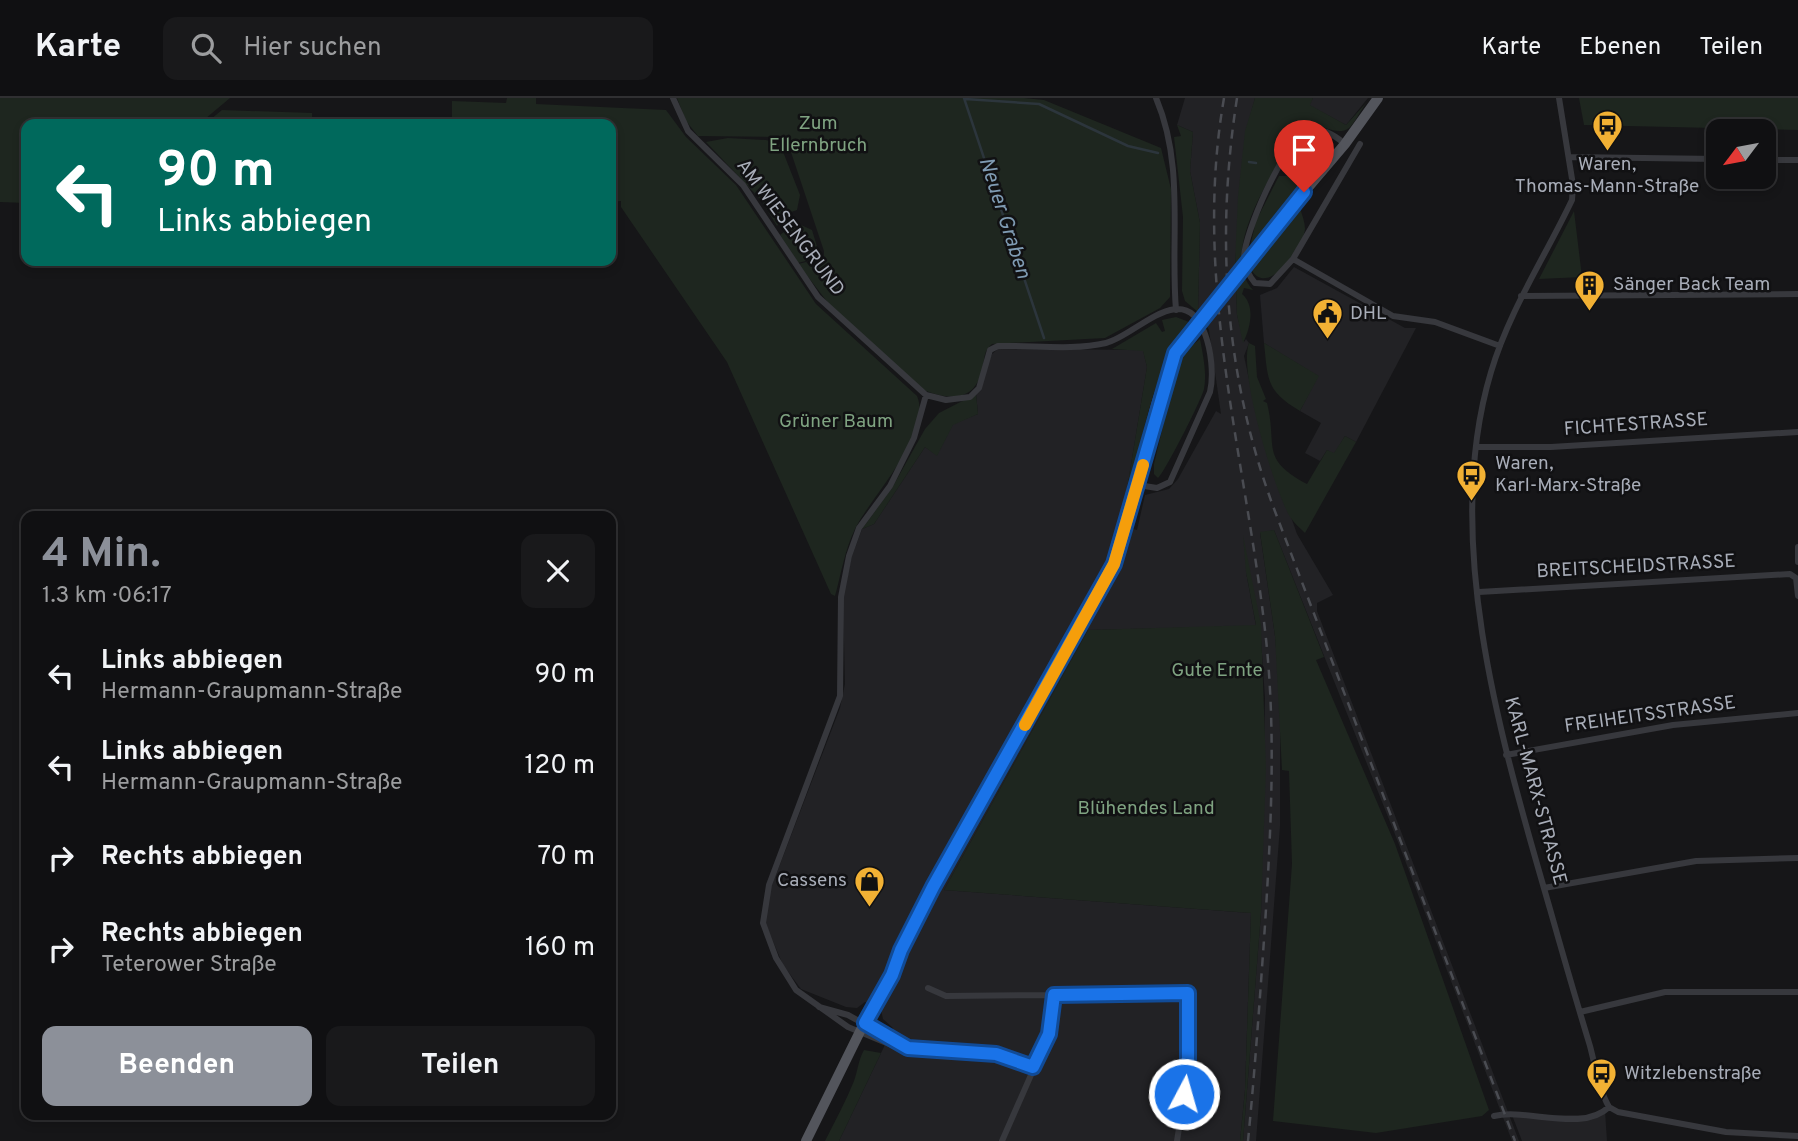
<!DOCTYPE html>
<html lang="de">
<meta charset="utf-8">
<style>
:root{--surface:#101012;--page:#19191b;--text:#f1f3f6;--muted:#9c9d9f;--line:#303032;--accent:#8c9099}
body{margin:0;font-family:Overpass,sans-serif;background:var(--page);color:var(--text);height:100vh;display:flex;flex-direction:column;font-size:26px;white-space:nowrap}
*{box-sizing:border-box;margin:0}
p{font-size:23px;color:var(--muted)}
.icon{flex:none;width:38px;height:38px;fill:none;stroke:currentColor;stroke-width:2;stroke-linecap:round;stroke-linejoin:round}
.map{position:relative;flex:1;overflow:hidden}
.panel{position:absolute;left:21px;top:413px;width:595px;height:609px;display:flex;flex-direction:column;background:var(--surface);border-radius:14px;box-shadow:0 4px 10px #0003,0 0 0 2px var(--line)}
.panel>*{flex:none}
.banner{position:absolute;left:21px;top:21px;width:595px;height:147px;border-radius:14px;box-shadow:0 4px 10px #0003,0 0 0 2px var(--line);background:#00695c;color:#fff;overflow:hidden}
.needle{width:46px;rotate:238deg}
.fabs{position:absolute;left:1706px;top:21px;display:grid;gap:14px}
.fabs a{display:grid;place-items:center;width:70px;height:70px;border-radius:14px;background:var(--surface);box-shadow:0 4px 10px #0003,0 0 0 2px var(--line);font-size:35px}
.pin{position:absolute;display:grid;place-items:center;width:60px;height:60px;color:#fff;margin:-72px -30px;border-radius:50% 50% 50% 0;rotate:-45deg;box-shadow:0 0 7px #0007}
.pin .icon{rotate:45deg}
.me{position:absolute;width:77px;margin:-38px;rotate:6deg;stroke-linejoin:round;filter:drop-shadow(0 0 5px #0008)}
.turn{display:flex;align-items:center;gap:24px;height:147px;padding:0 21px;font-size:32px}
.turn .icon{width:91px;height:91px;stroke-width:2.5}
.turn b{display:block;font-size:49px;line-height:60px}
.round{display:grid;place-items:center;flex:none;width:74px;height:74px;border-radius:14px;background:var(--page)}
.head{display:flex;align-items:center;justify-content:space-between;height:119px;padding:0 21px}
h1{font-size:42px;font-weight:700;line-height:52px;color:var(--accent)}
.primary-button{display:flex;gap:14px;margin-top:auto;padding:14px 21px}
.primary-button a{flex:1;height:80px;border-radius:14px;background:var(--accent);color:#fff;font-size:28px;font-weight:700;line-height:80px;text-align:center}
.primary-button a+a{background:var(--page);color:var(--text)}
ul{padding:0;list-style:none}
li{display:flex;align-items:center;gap:21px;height:91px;padding:0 21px}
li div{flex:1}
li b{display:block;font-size:26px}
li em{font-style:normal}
header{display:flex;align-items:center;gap:42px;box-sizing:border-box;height:98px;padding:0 35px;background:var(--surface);border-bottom:2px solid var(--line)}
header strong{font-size:33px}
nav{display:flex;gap:38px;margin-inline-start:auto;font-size:24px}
.search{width:490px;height:63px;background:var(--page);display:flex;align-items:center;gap:18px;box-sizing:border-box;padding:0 24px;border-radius:14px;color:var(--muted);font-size:26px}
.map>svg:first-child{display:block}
</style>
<header>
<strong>Karte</strong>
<div class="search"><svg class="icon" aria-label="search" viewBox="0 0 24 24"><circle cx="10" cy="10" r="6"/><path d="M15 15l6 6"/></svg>Hier suchen</div>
<nav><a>Karte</a><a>Ebenen</a><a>Teilen</a></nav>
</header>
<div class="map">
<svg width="1798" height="1043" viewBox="0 0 1798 1043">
<rect width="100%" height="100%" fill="#161618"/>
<path fill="#222225" d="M1185,0H1255L1246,33L1235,166L1237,217L1244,244L1246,241L1249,245L1244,258L1259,328L1297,436L1333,497L1317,505V513L1519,1043H1512L1398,744L1274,432L1260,435L1275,538L1280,599V728L1256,1043H1243L1261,815L1265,600L1260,527L1246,474L1256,528L1088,532L944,792L1251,815L1245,992L1240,1043H839L893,930L883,921L881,912L865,904L857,910L846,909L801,891L783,867L766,827L765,815L769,795L840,610L845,586L843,499L852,458L862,431L874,426L925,349L937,357L953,326L978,316L976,296L992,256L998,251L1143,252L1147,269L1121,428L1137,432L1145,397L1169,391L1178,381L1216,313L1221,316L1209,232L1198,214L1200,125L1190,73L1193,34L1177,27Z
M1313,0H1368L1346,27L1309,7Z
M1294,169L1405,230H1416L1356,344L1345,338L1334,356L1327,352L1320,363L1305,355L1321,325L1300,313L1318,278L1264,245L1260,197L1277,190Z
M1605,1013L1607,1043H1522L1512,1017H1594Z"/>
<path fill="#1e261f" d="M0,0H230L199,26H26V105L0,104Z
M507,0H536V6L666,12L686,39L736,87L816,206L917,298C933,336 871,398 855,431C845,451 841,476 835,498L831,496L727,264L621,109V103L611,104V26H452V3L506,5Z
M677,0H1024L1044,2L1161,50L1171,91L1170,199L1160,210L1105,240L992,246C983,253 985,261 982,271C976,304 948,303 922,291L829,206L798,166L806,164L811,168L824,160V153L791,54L775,39L698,38L686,23Z
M1255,0H1313L1310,7L1346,27L1367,4C1360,13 1355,25 1349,30C1333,42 1312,13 1292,40C1273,77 1218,154 1253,192L1244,190L1242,196C1256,208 1250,231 1243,245L1237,217L1235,166L1238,98L1245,33Z
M1579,0H1798V32L1584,27Z
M222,12L312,15V26H205Z
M1177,27L1193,34L1190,73L1200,125L1198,214L1185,203L1182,193L1183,119L1174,39L1181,38Z
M1311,38H1322L1328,44L1327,58L1250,149L1256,123L1279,78H1291L1285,67L1299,46Z
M728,40L766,42L780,46L800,97L797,112L785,116L777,128L761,102L706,44Z
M1300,110C1302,117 1305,124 1305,131C1304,148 1269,199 1252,173L1272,142Z
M1574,113L1582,179L1539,181L1572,117Z
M801,127L812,132L819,155L813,161L798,165L780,137L790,129Z
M1176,219L1189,224C1154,267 1140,348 1127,403H1125L1147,269L1143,253L1112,251L1156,225L1162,234L1165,233L1162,222Z
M1200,241C1203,257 1207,275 1204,291C1202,301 1164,376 1158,380L1154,376V366L1176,273L1182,256Z
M1249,245L1255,248L1257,279L1266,301L1263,303L1267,305C1278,349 1259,360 1307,386L1327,352L1334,355L1345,338L1356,344L1305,435C1300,430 1294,425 1290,419C1274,391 1238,273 1249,245Z
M1264,245L1319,278L1300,313C1266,293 1268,282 1264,245Z
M976,296L978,316L953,327L937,358L925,349L874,426L862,431L892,390L925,331L939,315Z
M1274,432L1324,559L1316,562L1395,746L1489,1012L1482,1018L1376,1035L1273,1023L1292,766L1289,673L1282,672L1275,538L1260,434Z
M1243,437L1261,527L1266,670L1261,815L1243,1043H1240L1245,992L1251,815L944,792L1088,532L1256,527L1246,474Z
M864,952L881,955L839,1043H825C835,1023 846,1003 854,983C858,972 858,963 864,952Z"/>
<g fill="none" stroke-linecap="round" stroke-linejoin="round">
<path stroke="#2c353c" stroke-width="2.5" d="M964,0L1044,240
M965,1L1039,6L1128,48L1158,55
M1249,64L1256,65"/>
<path stroke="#37383d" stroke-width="6" d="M673,0L688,33L743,87L818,199L926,297L946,302L970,299L979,290L990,252L998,248C1033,247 1072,253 1106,245C1136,238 1184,178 1205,236C1211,252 1214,277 1210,294L1170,384L1157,390L1138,387
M1156,0C1185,68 1170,141 1176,212
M1559,0L1573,87L1572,102C1545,159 1509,213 1491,274C1440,443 1503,648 1550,811C1563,857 1576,902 1590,948C1595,967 1599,992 1609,1009L1618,1014L1726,1034L1798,1038
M1345,46C1333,36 1321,28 1305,35C1284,45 1243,137 1244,161C1245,170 1250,179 1255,185L1270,186L1293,161L1360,46
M1569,59L1718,61
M1764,62H1798
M1293,161L1393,218L1435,224L1500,248
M1521,198L1798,196
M926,297L914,340L890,388L859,430L849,458L841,499L840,598L769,787L763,825L776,860L796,892L848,929L901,951L997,956L1033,969
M1476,349H1551L1798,334
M1798,449V464
M1479,494L1790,476L1796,480L1798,498
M1506,657L1673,627L1798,615
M1544,790L1696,763L1798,760
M928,890L946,898L1054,897
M819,909L848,917L908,950
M1580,914L1665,894H1798
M1494,1018C1527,1010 1582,1035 1609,1009
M1002,1043L1049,936L1054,897L1188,895V973L1177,1043"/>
<path stroke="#53555c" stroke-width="10" d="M1260,146L1345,46L1378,0
M806,1043L880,893L886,889L929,797L1114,466C1144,397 1143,315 1179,248"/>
<path stroke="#4a4c52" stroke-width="2.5" stroke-dasharray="9 7" stroke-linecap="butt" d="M1224,0C1192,184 1246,359 1266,541C1276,636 1271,731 1265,827C1260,899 1255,971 1248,1043
M1237,0C1215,142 1225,282 1276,416L1515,1043"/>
<path stroke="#53555c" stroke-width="10" d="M1179,248L1260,146"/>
</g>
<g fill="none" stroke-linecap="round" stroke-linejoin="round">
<defs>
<path id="route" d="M1184,996L1188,973V895L1054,897L1049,936L1033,969L996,956L908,950L865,925L892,877L901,852L933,789L1114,466L1175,255L1304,94"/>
</defs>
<use href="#route" stroke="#114b97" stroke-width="18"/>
<use href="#route" stroke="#1a73e8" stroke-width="12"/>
<path stroke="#f59e0b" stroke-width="12" d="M1025,627L1114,466L1143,367"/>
</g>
<defs>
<symbol id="bus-pin" viewBox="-11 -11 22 30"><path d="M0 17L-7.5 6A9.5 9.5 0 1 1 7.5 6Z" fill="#f2b134" stroke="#111113"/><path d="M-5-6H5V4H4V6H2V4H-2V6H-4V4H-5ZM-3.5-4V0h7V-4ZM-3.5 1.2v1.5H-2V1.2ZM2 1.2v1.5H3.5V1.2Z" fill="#111"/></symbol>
<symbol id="building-pin" viewBox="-11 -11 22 30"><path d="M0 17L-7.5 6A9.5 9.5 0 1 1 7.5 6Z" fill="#f2b134" stroke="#111113"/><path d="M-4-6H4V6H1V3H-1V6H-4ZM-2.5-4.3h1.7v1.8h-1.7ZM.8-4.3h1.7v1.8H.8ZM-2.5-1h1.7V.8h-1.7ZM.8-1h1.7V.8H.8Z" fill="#111"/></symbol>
<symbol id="civic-pin" viewBox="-11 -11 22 30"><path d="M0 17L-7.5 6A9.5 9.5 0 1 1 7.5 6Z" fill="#f2b134" stroke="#111113"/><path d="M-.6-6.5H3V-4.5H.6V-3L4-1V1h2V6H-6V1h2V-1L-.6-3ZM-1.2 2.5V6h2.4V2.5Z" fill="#111"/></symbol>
<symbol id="shop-pin" viewBox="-11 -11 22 30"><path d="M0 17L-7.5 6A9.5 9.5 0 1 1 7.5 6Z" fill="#f2b134" stroke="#111113"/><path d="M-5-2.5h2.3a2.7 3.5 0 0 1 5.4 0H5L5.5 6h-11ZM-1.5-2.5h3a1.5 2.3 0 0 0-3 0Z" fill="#111"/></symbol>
</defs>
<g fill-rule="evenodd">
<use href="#bus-pin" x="1590" y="10" width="35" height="47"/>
<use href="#building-pin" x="1572" y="170" width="35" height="47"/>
<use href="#civic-pin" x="1310" y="198" width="35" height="47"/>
<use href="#bus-pin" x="1454" y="360" width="35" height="47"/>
<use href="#shop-pin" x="852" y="766" width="35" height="47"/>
<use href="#bus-pin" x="1584" y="958" width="35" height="47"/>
</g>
<g text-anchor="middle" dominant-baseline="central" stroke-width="5" stroke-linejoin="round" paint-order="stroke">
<g font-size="19" fill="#7fa381" stroke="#111113">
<text x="818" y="26">Zum<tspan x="818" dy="22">Ellernbruch</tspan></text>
<text x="836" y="324">Grüner Baum</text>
<text x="1217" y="573">Gute Ernte</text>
<text x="1146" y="711">Blühendes Land</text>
</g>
<g font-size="19" fill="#a8adb8" stroke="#111113" text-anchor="start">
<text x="1607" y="67" text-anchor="middle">Waren,<tspan x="1607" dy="22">Thomas-Mann-Straße</tspan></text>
<text x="1613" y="187">Sänger Back Team</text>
<text x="1350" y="216">DHL</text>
<text x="1495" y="366">Waren,<tspan x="1495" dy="22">Karl-Marx-Straße</tspan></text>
<text x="847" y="783" text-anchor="end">Cassens</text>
<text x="1624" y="976">Witzlebenstraße</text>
</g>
<g font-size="19" fill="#a8adb8" stroke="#111113">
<text transform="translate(790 130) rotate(53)">AM WIESENGRUND</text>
<text transform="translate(1636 327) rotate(-4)">FICHTESTRASSE</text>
<text transform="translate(1636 469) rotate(-3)">BREITSCHEIDSTRASSE</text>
<text transform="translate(1650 617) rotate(-8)">FREIHEITSSTRASSE</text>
<text transform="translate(1535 693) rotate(75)">KARL-MARX-STRASSE</text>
</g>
<g font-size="21" font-style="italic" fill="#7f9bb3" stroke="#111113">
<text transform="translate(1004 120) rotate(72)">Neuer Graben</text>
</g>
</g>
</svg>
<div class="fabs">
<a><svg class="needle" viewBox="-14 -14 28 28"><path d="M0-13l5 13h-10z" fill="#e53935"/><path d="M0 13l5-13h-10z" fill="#9c9d9f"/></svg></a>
</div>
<div class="pin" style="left:1304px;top:94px;background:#d93025"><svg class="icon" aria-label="arrive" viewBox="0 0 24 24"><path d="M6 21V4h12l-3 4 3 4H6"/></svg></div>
<svg class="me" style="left:1184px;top:996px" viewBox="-20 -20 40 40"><circle r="17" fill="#1a73e8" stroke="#fff" stroke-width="3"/><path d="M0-11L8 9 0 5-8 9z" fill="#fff"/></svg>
<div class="banner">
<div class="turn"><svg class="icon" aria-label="left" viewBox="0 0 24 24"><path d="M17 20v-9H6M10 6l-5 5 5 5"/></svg><div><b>90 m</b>Links abbiegen</div></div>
</div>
<section class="panel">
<div class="head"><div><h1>4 Min.</h1><p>1.3 km · 06:17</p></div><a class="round"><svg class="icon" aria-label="close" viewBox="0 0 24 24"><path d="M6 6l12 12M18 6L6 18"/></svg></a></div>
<ul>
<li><svg class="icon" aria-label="left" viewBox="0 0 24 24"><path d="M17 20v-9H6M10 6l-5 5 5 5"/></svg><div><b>Links abbiegen</b><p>Hermann-Graupmann-Straße</p></div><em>90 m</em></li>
<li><svg class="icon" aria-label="left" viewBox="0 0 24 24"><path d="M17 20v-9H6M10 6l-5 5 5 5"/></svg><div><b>Links abbiegen</b><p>Hermann-Graupmann-Straße</p></div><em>120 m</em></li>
<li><svg class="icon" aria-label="right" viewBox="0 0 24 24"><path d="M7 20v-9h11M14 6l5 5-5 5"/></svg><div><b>Rechts abbiegen</b></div><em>70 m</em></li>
<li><svg class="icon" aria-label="right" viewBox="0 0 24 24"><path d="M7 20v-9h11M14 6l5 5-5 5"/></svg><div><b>Rechts abbiegen</b><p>Teterower Straße</p></div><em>160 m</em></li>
</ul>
<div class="primary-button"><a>Beenden</a><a>Teilen</a></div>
</section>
</div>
